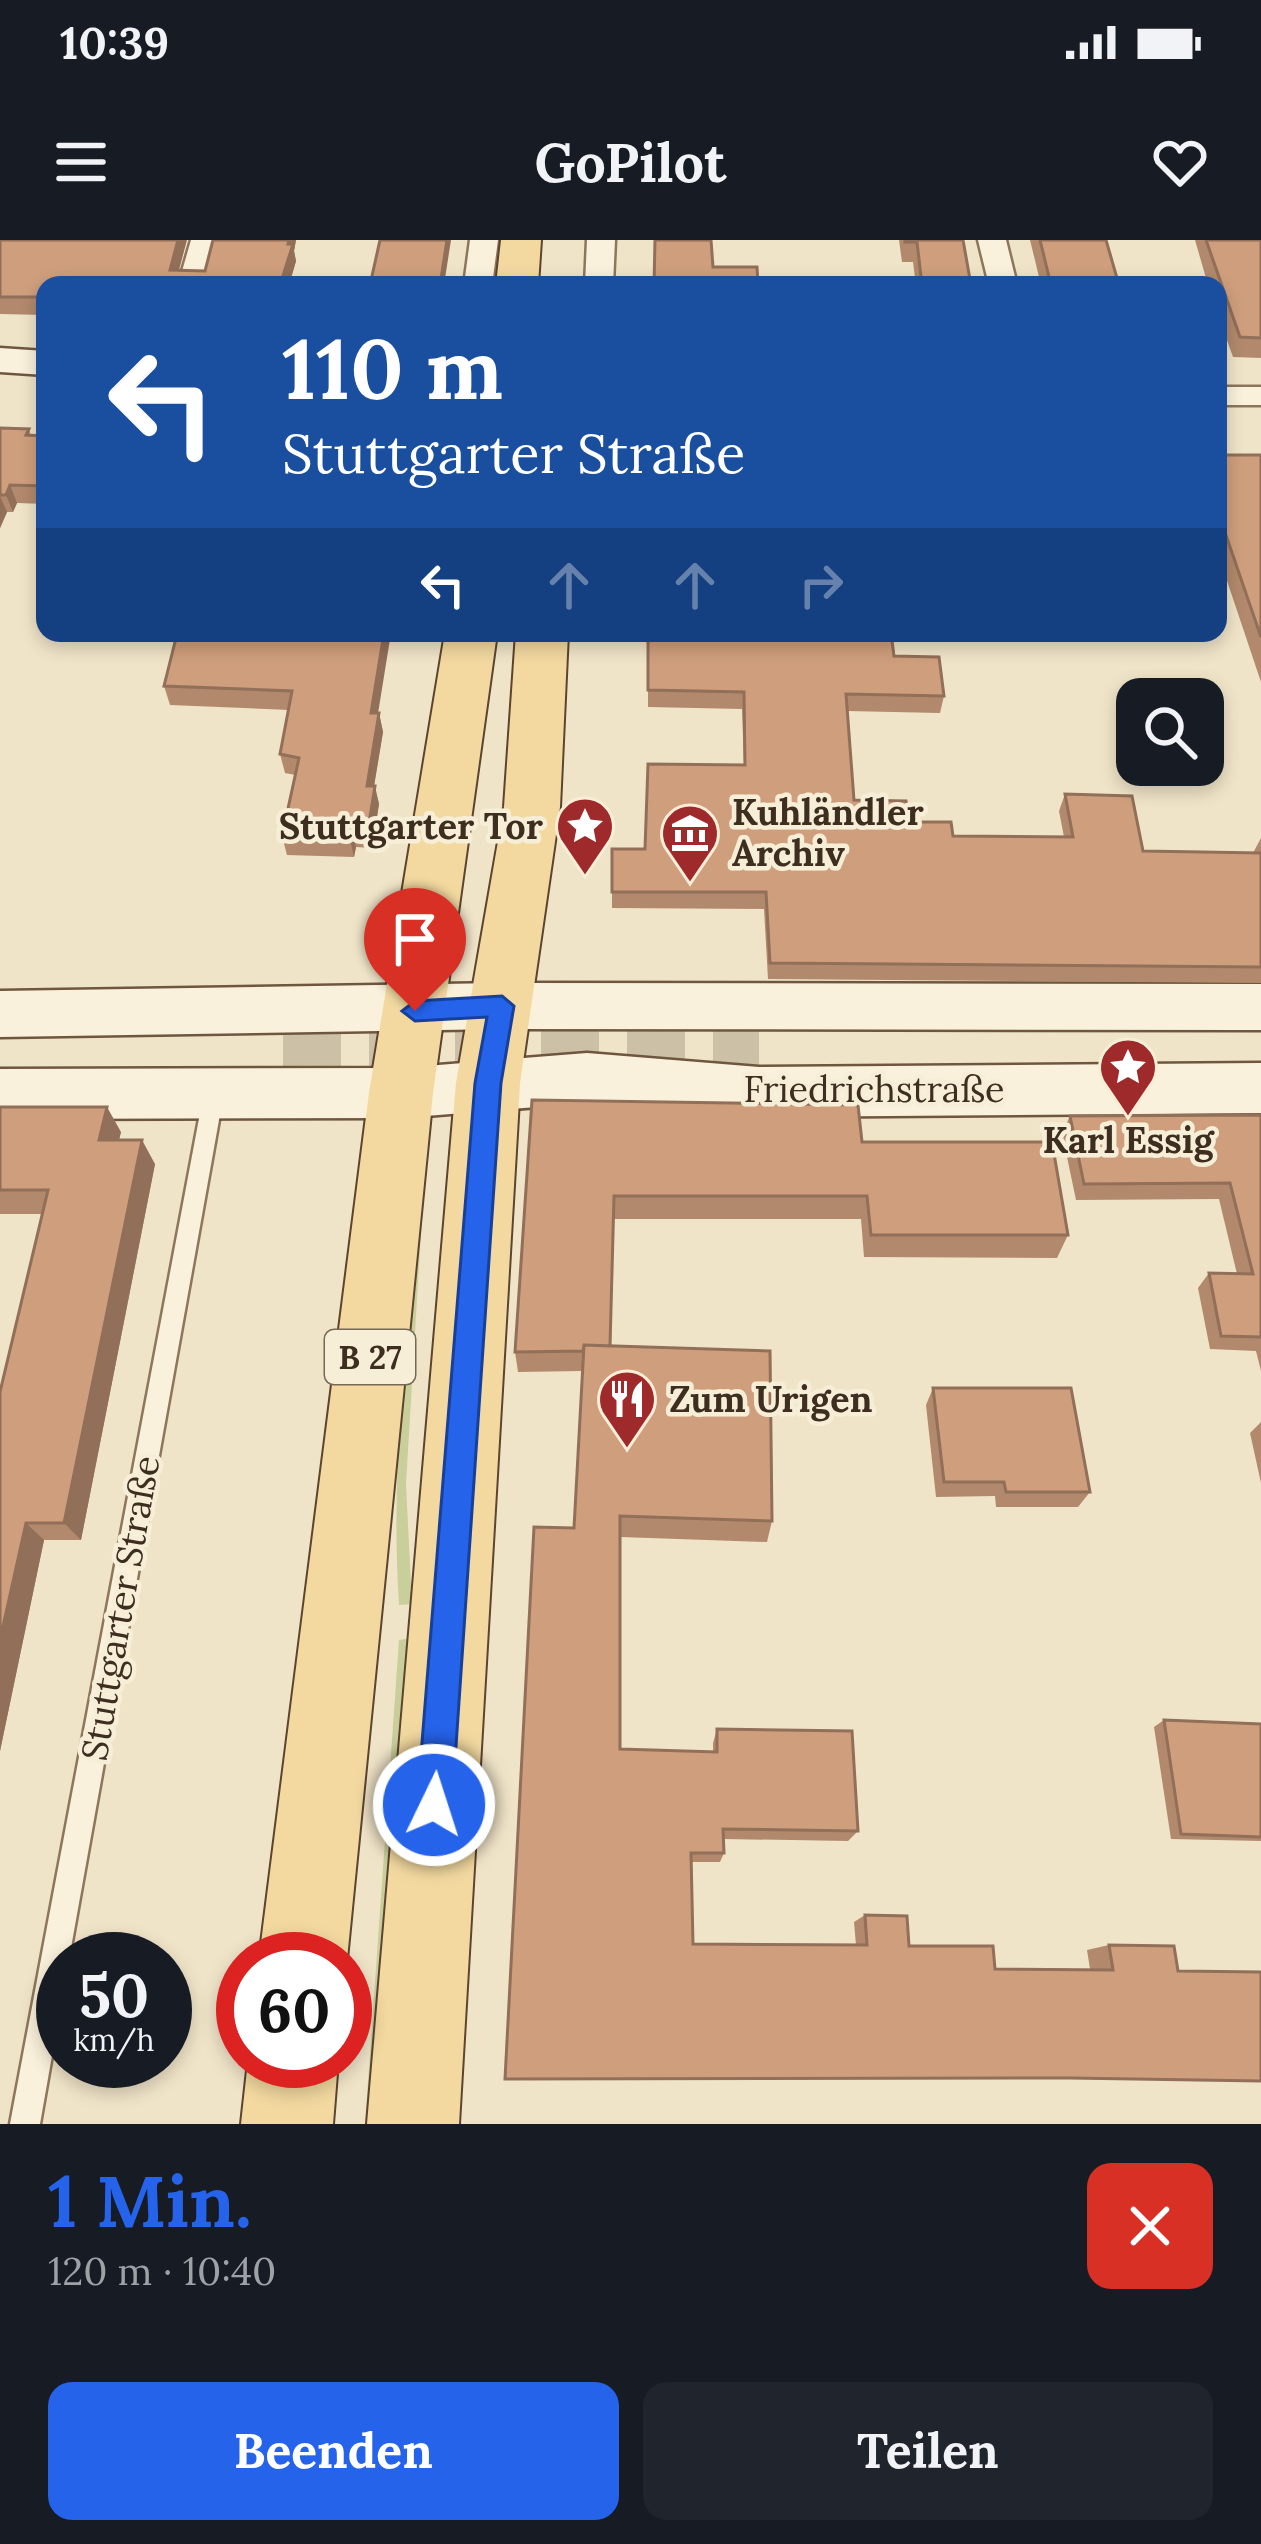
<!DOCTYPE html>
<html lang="de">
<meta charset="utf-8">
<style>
:root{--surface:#171b24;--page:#20242c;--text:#f1f3f6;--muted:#9ea1a6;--accent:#2563eb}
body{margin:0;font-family:Lora,serif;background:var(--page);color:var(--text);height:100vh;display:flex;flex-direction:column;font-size:45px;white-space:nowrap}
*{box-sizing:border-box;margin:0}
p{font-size:39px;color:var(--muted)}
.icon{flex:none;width:66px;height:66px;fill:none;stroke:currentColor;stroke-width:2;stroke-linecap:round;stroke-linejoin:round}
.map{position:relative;height:1884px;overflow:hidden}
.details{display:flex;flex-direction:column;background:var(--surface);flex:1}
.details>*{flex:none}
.hud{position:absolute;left:36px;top:36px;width:1191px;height:366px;border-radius:24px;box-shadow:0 6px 18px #0003;background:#1a4fa0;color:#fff;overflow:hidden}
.tools{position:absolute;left:1116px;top:438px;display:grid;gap:24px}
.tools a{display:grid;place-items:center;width:108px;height:108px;border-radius:24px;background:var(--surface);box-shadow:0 6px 18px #0003;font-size:60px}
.speed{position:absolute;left:36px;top:1692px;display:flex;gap:24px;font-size:60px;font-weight:700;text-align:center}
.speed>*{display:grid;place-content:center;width:156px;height:156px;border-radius:50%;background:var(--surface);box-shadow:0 6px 18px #0003;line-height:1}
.speed small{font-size:30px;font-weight:400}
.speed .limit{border:18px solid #d22;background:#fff;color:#111}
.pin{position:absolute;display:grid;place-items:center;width:102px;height:102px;color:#fff;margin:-123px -51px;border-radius:50% 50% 50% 0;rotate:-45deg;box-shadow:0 0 12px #0007}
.pin .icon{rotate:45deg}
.me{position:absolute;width:132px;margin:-66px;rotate:4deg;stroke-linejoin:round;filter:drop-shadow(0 0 9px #0008)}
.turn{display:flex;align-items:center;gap:42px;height:252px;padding:0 48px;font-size:54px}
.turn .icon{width:156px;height:156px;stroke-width:2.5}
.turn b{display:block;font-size:84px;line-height:102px}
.lanes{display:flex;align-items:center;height:114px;padding:0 48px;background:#0003;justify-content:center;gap:60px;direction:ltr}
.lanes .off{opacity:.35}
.round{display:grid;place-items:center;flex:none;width:126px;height:126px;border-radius:24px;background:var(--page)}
.head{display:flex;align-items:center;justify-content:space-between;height:204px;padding:0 48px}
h1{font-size:72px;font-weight:700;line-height:90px;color:var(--accent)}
.cta{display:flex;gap:24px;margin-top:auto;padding:24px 48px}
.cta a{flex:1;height:138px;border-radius:24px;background:var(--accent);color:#fff;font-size:48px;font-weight:700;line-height:138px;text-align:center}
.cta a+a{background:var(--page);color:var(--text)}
.status{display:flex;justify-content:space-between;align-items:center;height:84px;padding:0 60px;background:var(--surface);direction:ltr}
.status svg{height:33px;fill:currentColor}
header{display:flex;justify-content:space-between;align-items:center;height:156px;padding:0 48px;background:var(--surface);font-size:54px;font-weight:700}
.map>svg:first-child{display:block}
</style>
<div class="status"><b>10:39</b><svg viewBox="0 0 49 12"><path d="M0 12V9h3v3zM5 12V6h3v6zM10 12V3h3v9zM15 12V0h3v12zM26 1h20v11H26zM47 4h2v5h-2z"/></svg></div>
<header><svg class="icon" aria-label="menu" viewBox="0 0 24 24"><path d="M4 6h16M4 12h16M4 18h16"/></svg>GoPilot<svg class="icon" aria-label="heart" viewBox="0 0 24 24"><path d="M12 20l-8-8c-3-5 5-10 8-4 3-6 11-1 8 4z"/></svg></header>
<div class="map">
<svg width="1261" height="1884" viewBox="0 0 1261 1884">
<rect width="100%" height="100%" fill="#f0e4c8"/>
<path fill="#c9cf9b" d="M426,908L406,1244L412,1364L399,1365C389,1211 410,1061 426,908Z
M412,1398L379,1884H365L399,1400Z"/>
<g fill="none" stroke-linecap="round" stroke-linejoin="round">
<path stroke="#ccc0a6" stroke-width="58" stroke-dasharray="58 28" stroke-linecap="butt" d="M283,812H759"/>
<defs>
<path id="lane" d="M214,844L221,846L224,852L69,1719H63V1753L40,1884H10L204,852L207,846Z"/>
<path id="street" d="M191,0H219L206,45H178Z
M470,0H498L492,45H464Z
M587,0H615L613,45H585Z
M978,0H1006L1017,45H989Z
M1218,147H1261V165H1218Z"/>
<path id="secondary" d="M0,108L45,111V135L0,132Z
M502,743L1261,744V790L502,789L0,797V751Z
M587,813L759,827L1261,823V873L759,877L587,863L401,878L0,879V829L401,828Z"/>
<path id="primary" d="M501,0H541L538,45H496Z
M445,393H497L433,853L347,1719L345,1723V1719H259L369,853Z
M516,393H568L560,567L520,843L459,1884H367L456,843L504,567Z
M248,1821H338L333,1884H241Z"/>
</defs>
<use href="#lane" stroke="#8d765c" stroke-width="5"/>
<use href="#street" stroke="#8d765c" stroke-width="5"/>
<use href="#secondary" stroke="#6f573f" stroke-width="5"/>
<use href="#primary" stroke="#5b4430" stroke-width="4"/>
<use href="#lane" fill="#faf1dc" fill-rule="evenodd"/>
<use href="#street" fill="#faf1dc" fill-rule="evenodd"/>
<use href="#secondary" fill="#faf1dc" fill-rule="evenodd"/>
<use href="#primary" fill="#f3d9a0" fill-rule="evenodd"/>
</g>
<path fill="#b2896c" d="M0,0L179,30L205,31L213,0H296L294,11L296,21L289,45H45V75L0,74Z
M899,0H963L971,45H916L913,22H902Z
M1030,0H1106L1119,45H1041Z
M1195,0H1261V118L1233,117L1218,75V45H1208Z
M0,188L29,189L31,196H45V264L17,263L13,272H7L0,288Z
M1218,215H1261V442L1218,314Z
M116,393H192L191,398L270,397L379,473L383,492L374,546L379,564L372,608L356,607L354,617L287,615L282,596L295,535L285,533L280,514L289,470L170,465L164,446L175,402L119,401Z
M648,393L894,416L944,456L940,473L847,471L854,560L909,582L953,596L1064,597L1059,571L1065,554L1143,611L1253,613L1261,598V743L768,739L764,669L612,668V609H645L744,525L742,469L648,467Z
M532,860L862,902L1068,995L1057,1018L864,1017L861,979H614L611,1106L772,1281L767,1302L620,1297V1509L713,1512V1503L717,1489L858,1591L848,1601L724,1599V1613L720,1622H691L693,1704L856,1705L854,1682L865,1675L909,1706L995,1729H1090L1087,1710L1109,1705L1174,1706L1070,1838L505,1839L574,1288L582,1131L518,1132L515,1112Z
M0,867L121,892L119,900L155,924L81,1300H44L0,1511V1152L42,974H0Z
M1261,875V1131L1256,1111L1210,1109L1198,1048L1209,1033L1237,1034L1219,959L1076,960L1062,893L1070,876Z
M933,1148L1090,1252L1078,1267H996L995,1256L936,1257L926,1165Z
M1261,1182V1243L1250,1193Z
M1164,1480L1261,1484V1601L1171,1599L1154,1487Z"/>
<path fill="#916f58" d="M178,0H187L175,45L170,30Z
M289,0H296L294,11L296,21L289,45H280Z
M447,0H451L444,45H440Z
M10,245L17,263L13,272L6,255Z
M0,256L7,272L0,288Z
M384,393H391L375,492L371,473Z
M379,473L383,492L371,564L367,546Z
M375,546L379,564L372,608L368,589Z
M352,589L356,607L354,617L350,599Z
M107,867L121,892L113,924L99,900Z
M142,900L155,924L81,1300L64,1283Z
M26,1283L44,1300L0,1511V1400Z"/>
<path fill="#cf9f7d" stroke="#916f58" stroke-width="3" d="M0,0H178L170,30L205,31L213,0H289L288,4H293L280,45H45V57H0Z
M380,0H447L440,45H370Z
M655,0H711L713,27H757L758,45H654Z
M905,0H963L971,45H922L917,2H905Z
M1040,0H1106L1119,45H1051Z
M1206,0H1261V98L1240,97Z
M0,188L29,189L26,195L45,196V246L10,245L6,255H0Z
M1218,215H1261V397L1218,272Z
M271,393H384L371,473H379L367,546H375L368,589H352L350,599L282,596L299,518L280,514L292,451L164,446L176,398L270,397Z
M648,393H891L894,416L939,417L944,456L846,454L854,560L906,561L909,582H951L953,596L1073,597L1065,554L1132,556L1143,611L1261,613V727L770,723L766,652H612V609H645L648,524L745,525L744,452L648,450Z
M532,860L858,865L862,902H1052L1068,995H871L867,956H614L610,1106L584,1105L583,1111L515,1112Z
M0,867H107L99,900H142L64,1283H26L0,1400V1152L48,950H0Z
M1261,875V1097L1221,1096L1209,1033L1253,1034L1230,943L1084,944L1070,876Z
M584,1105L770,1111L772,1281L620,1276V1509L717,1512V1489L852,1491L858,1591L723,1589L724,1613H691L693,1704L867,1705L865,1675L907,1676L909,1706H993L995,1729L1113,1730L1109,1705L1174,1706L1178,1731L1261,1732V1841L1070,1838L505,1839L534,1287L574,1288Z
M933,1148H1071L1090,1252H1006L1004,1242H944Z
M1164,1480L1261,1484V1597L1181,1594Z"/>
<path fill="#2563eb" stroke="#184099" stroke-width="3" d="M502,756L514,766L501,843L452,1565L447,1578L434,1583L422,1578L417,1565L475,843L487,777L415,781L402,771L415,761Z"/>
<defs>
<symbol id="sight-pin" viewBox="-11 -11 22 30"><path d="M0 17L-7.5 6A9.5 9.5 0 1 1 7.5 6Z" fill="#9e2a2b" stroke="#f7eed8"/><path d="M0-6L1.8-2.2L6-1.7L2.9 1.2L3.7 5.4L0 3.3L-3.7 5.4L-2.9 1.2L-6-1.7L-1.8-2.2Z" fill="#fff"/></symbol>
<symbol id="museum-pin" viewBox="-11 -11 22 30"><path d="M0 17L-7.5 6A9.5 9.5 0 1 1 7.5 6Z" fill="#9e2a2b" stroke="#f7eed8"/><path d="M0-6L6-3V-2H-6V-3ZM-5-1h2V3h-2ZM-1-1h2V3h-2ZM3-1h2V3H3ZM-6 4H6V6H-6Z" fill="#fff"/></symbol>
<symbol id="restaurant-pin" viewBox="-11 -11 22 30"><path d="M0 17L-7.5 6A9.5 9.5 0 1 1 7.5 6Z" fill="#9e2a2b" stroke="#f7eed8"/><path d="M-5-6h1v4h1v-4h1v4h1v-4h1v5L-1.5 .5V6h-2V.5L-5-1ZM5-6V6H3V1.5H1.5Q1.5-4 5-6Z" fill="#fff"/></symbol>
</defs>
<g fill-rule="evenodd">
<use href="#sight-pin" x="552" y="553" width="66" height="90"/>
<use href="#museum-pin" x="657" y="560" width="66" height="90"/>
<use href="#sight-pin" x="1095" y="794" width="66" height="90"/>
<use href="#restaurant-pin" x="594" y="1126" width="66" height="90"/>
</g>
<g text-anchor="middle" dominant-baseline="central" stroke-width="9" stroke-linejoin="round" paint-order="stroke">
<rect fill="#f7eed8" stroke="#756857" stroke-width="3" x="325" y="1090" width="90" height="54" rx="9"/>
<g font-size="33" font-weight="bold" fill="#3d2e20">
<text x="370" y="1117">B 27</text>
</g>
<g font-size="36" font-weight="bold" fill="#3d2e20" stroke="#f7eed8" text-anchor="start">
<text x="732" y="572">Kuhländler<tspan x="732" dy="41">Archiv</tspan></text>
<text x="543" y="586" text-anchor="end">Stuttgarter Tor</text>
<text x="1128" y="900" text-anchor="middle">Karl Essig</text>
<text x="669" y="1159">Zum Urigen</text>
</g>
<g font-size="36" fill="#3d2e20" stroke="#f7eed8">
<text x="874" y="849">Friedrichstraße</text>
<text transform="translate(120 1368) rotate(-80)">Stuttgarter Straße</text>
</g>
</g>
</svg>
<div class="tools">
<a><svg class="icon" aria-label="search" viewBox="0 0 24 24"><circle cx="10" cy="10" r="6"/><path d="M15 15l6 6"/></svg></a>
</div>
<div class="speed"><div>50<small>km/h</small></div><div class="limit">60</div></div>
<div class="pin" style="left:415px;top:771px;background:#d93025"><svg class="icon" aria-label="arrive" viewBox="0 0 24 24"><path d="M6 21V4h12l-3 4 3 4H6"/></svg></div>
<svg class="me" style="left:434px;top:1565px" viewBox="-20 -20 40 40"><circle r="17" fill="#2563eb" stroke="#fff" stroke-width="3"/><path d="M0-11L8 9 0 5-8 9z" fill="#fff"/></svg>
<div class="hud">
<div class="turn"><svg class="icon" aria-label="left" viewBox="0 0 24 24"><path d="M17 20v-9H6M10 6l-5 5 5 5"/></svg><div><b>110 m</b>Stuttgarter Straße</div></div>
<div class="lanes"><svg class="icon" aria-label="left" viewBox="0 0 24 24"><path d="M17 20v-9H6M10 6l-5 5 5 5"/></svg><svg class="icon off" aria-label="ahead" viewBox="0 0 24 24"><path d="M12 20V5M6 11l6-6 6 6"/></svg><svg class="icon off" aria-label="ahead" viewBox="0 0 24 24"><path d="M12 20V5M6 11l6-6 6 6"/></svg><svg class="icon off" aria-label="right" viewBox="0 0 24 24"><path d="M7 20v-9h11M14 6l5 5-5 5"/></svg></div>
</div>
</div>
<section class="details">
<div class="head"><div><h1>1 Min.</h1><p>120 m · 10:40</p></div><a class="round" style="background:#d93025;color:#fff"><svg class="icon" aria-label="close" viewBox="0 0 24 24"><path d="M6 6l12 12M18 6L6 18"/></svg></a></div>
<div class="cta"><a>Beenden</a><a>Teilen</a></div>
</section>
